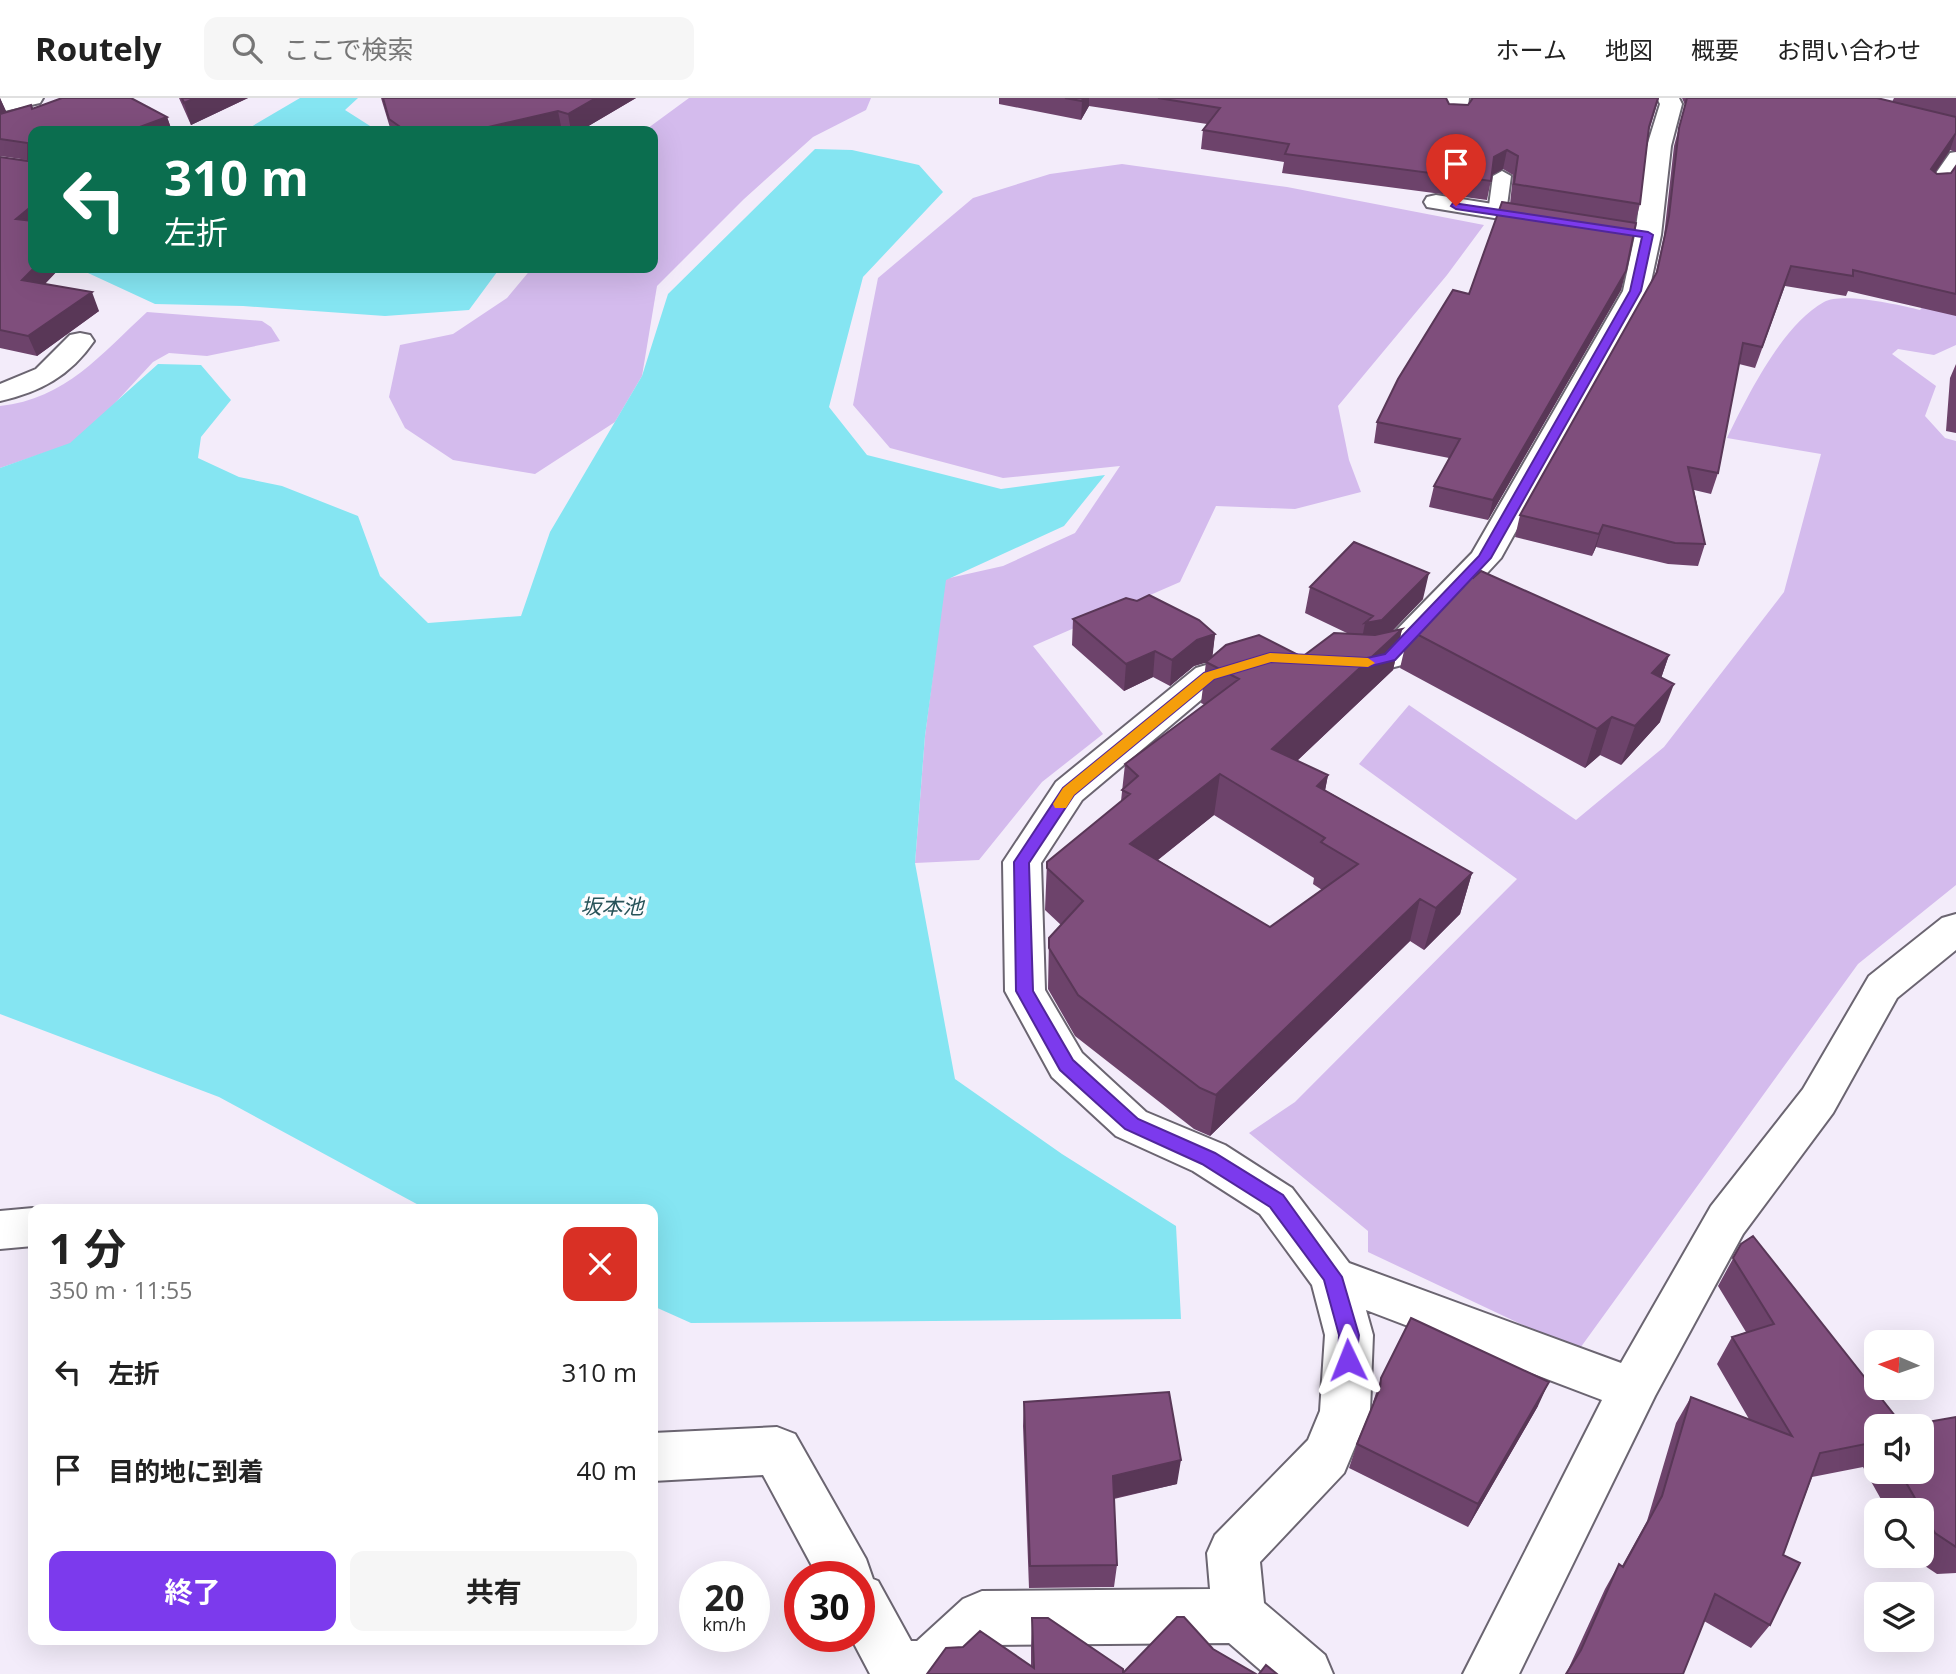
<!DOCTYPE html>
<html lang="ja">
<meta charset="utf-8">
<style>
:root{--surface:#fff;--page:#f6f6f6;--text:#222;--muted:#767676;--line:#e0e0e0;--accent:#7c3aed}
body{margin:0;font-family:"Open Sans","Noto Sans JP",sans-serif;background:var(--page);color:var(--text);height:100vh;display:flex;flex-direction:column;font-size:26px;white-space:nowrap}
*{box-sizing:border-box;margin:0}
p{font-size:23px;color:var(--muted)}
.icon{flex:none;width:38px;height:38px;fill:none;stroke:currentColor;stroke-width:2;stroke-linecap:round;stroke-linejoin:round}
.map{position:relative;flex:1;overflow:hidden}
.drawer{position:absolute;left:28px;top:1106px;width:630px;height:441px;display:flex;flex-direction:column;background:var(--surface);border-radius:14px;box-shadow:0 7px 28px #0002}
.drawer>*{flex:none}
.guide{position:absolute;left:28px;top:28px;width:630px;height:147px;border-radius:14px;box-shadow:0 7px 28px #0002;background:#0b6e4f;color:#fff;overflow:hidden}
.needle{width:46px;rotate:272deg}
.tools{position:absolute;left:1864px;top:1232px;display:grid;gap:14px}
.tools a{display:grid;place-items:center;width:70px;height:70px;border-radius:14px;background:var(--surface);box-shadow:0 7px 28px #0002;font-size:35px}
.speed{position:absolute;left:679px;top:1463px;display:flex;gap:14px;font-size:35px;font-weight:700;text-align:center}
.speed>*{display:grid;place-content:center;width:91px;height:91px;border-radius:50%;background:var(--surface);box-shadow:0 7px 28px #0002;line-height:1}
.speed small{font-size:18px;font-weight:400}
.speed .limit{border:10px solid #d22;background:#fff;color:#111}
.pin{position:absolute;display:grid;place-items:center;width:60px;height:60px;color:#fff;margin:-72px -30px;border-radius:50% 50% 50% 0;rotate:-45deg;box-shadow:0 0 7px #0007}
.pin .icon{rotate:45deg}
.me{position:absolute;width:77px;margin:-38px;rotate:358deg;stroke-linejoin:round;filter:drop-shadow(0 0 5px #0008)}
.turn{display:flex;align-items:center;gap:24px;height:147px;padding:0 21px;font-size:32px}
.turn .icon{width:91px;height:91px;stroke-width:2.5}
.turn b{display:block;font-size:49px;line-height:60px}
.round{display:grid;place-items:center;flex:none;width:74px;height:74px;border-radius:14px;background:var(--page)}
.head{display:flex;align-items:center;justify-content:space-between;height:119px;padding:0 21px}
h1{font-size:42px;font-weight:700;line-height:52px}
.button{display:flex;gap:14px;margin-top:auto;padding:14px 21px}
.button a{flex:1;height:80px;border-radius:14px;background:var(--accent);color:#fff;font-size:28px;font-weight:700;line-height:80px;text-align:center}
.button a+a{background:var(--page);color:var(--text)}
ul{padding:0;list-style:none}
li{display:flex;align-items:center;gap:21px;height:98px;padding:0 21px}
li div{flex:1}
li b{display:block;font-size:26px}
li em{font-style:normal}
header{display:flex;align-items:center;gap:42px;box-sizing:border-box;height:98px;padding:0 35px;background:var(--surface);border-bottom:2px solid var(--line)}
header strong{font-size:33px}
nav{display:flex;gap:38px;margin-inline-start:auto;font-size:24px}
.search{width:490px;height:63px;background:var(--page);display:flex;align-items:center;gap:18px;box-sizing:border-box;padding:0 24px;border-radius:14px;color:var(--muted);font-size:26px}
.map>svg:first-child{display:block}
</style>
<header>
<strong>Routely</strong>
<div class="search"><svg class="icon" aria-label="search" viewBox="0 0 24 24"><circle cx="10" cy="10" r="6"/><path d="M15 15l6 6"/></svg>ここで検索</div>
<nav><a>ホーム</a><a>地図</a><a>概要</a><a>お問い合わせ</a></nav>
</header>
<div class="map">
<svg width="1956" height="1576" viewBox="0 0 1956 1576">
<rect width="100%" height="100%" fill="#f3ecfa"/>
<path fill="#d4bbed" d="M689,0H871L866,12L813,39L744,101L657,188L642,278L615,324L535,376L453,362L405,330L389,299L400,247L453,236L507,200L532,170H653V33H644Z
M1122,66L1287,89L1484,127L1447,177L1338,308L1349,362L1361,394L1295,411L1216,408L1180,484L1033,548L1103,636L1042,684L979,762L915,765L925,638L945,481L1003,468L1075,435L1120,368L1003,380L890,350L853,307L878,180L973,100L1050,76Z
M1929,200L1956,208V247L1934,257L1898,251L1892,256L1936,288L1925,318L1945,340L1956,343V787L1858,866L1578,1253L1368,1154V1133L1249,1035L1295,1004L1517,781L1359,666L1409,607L1576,722L1664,649L1784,494L1821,356L1727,340C1747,299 1782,227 1824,204C1843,194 1899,207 1920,212Z
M147,214L262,223L271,229L280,243L207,258L169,255L153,264L104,317L70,346L0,370V308C66,301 101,256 147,214Z"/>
<path fill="#85e5f2" d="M300,0H358L345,12L378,33H244Z
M815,51L852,52L919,67L943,94L863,179L829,309L867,357L1001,391L1105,377L1064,428L946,482L925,638L915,765L955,981L1062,1056L1176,1128L1181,1221L691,1225L653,1208V1111H426L219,999L0,916V370L70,345L158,266L201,267L231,302L201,339L198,360L239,379L282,388L358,418L380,478L428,525L521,518L550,434L642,278L668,196Z
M93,170H500L469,212L385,218L243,208L155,206L88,175Z"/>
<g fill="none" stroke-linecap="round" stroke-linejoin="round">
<defs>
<path id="service" d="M1956,54V71L1941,93H1929L1926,89L1929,85L1950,55Z
M1502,73L1511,78L1506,115L1497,120L1488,115L1493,78Z"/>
<path id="minor" d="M1447,0H1469L1467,18L1464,23H1448L1445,18Z
M1657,0H1679L1682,6L1671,48L1661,137L1649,193L1501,460L1402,567L1367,576L1337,571L1332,563L1337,555L1378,551L1472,455L1623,193L1635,137L1647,48L1660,6Z
M1436,97L1549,115L1558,117L1561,122L1558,127L1549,129L1427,109L1424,104L1427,99Z
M80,235L90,237L94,243C70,278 40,294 0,303V286L36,271L70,237Z
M1254,553L1266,556L1271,564L1266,572L1220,586L1082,702L1041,765L1045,892L1082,955L1146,1014L1225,1047L1292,1090L1349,1165L1621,1265L1711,1108L1803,991L1869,878L1942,820L1956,816V852L1897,900L1833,1015L1743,1136L1655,1298L1519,1576H1463L1602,1302L1366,1212L1373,1237L1370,1313L1344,1375L1260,1464L1264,1505L1325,1557L1333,1576H1265L1229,1545L993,1547L962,1576H870L850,1538H859V1479H818L763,1377L653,1383V1335L777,1329L795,1336L866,1461L873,1481L878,1483L911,1543H917L963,1501L982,1493L1210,1491L1207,1455L1215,1437L1308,1342L1320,1313L1325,1237L1312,1187L1260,1116L1193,1073L1116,1038L1052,979L1005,893L1003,764L1056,684L1196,570Z
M33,1110L38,1111H33V1148L0,1151V1113Z"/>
<path id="tertiary" d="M0,0H43L40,5L0,14Z"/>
</defs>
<use href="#service" stroke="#6b6571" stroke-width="4"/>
<use href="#minor" stroke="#6b6571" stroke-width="4"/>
<use href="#tertiary" stroke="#6b6571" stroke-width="4"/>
<use href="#service" fill="#fff" fill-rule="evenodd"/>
<use href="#minor" fill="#fff" fill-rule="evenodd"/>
<use href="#tertiary" fill="#fff" fill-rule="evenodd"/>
</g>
<path fill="#6d436b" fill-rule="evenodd" d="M0,0L6,14L33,11L167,19L172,33H33V170H60L45,186L99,213L37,258L0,250V59L28,62L0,58Z
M179,0H248L191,27Z
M381,0H636L580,33H391Z
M999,0H1446L1449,6L1468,7L1471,3V0H1659L1649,33L1640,106L1635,125L1621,192L1488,422L1429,409L1434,388L1449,360L1374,345L1377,324L1469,196L1510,106L1513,77L1503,71L1492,77L1487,102L1282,75L1284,64L1201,51L1203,32L1207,26L1089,8L1081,22L999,6Z
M1682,0H1877L1892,4L1894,0H1956V54L1950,52L1935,75L1937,76L1951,75L1956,68V218L1848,193L1846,198L1785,188L1755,270L1739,266L1718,375L1711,396L1694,392L1705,446L1698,468L1668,466L1596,449L1592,458L1515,439L1520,417L1655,178L1664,138L1674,48L1685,7Z
M1956,266V335L1946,333L1950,280Z
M1310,489L1423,501L1392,533L1402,531L1393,572L1297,663L1328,677L1325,692L1472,775L1460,816L1424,852L1410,843L1210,1038L1194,1031L1075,938L1048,891L1049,840L1061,827L1045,812L1047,764L1121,703L1125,666L1205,607L1201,605L1206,564L1194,568L1170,588L1153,579L1124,593L1072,547L1073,521L1215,536L1212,558L1302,559L1349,536L1305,515ZM1214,717L1314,780L1313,786L1322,792L1270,829L1158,762Z
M1409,532L1669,557L1661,580L1660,624L1621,667L1600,657L1585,670L1400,570Z
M1741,1146L1876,1328V1374H1922L1956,1319V1475L1937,1476L1913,1460L1912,1458H1922V1412H1887L1863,1369L1812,1379L1783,1457L1770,1527L1751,1550L1704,1523L1566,1576L1605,1491L1619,1466L1622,1468L1647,1423L1676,1325L1691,1299L1749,1321L1717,1266L1732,1239L1746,1234L1718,1188Z
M1381,1280L1538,1308L1468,1429L1349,1370L1357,1346L1373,1308V1304Z
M1024,1304L1177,1386L1114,1401L1117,1467L1114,1489L1029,1490L1023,1328Z
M1032,1520L1123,1575L1213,1551L1256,1576H927L963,1549L1031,1568V1549Z"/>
<path fill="#593757" d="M0,0L7,15L0,18Z
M195,0H248L191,27L184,5Z
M596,0H636L580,33H571L568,16Z
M1083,0H1089V8L1081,22L1082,3Z
M558,13L562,33H471Z
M167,19L172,33H129Z
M1956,35L1950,52L1924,91L1931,71Z
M1507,52L1503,71L1490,78L1494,59Z
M33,107V131L16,121Z
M34,170H60L30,201L22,182Z
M1626,173L1621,192L1488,422L1493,402Z
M92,194L99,213L37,258L28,238Z
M1603,427L1596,449L1592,458L1599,436Z
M1429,475L1423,501L1377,549L1360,551L1365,525Z
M1402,531L1393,572L1265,693L1272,651Z
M1215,536L1212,563L1194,568L1170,588L1172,562L1197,542Z
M1155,553L1153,579L1124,593L1126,566Z
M1669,557L1656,595L1652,575Z
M1674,586L1660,624L1621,667L1635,628Z
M1612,619L1600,657L1585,670L1597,631Z
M1220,676L1214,717L1126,787L1130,746Z
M1328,677L1320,719L1317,688Z
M1472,775L1460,816L1424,852L1436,810Z
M1420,801L1410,843L1210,1038L1216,997Z
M1549,1284L1538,1308L1468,1429L1478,1406Z
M1181,1362L1177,1386L1110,1401L1113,1378Z"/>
<path fill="#7f4e7c" stroke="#593757" stroke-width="2" fill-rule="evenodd" d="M62,0H131L167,19L129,33H33V107L16,121L33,123L34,170L22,182L92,194L28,238L0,232V59L28,63V45L0,41V16L31,7L32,11Z
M182,0H195L184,5Z
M383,0H596L568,16L558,13L471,33H406L389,21Z
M1065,0H1083L1082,3Z
M1158,0H1446L1449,6L1468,7L1473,0H1658L1649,29L1640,106L1514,86L1518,58L1507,52L1494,59L1491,83L1285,56L1289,46L1203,32L1220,10Z
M1687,0H1877L1956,19V35L1931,71L1937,76L1951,75L1956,68V196L1853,172V178L1791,168L1762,249L1743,245L1718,375L1688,369L1705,446L1675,445L1603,427L1599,436L1520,417L1657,174L1669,118L1679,30Z
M1502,104L1636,125L1626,173L1493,402L1434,388L1460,341L1377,324L1398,281L1453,192L1469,196Z
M1354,444L1429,475L1382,522L1365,525L1373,518L1310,489Z
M1481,473L1669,557L1652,575L1674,586L1635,628L1612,619L1597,631L1409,532L1464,476L1473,480Z
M1149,497L1199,522L1215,536L1197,542L1172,562L1155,553L1126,566L1073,521L1126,500L1137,503Z
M1402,531L1272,651L1328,677L1317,688L1472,775L1436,810L1420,801L1216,997L1200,990L1078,897L1049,850V840L1083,803L1047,770V764L1130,696L1122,692L1138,678L1125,666L1239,581L1206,564L1226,547L1259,537L1302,559L1334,535L1375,537ZM1220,676L1325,740L1321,744L1358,766L1270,829L1130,746Z
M1753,1138L1903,1328H1876V1344L1820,1355L1783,1457L1800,1465L1770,1527L1715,1496L1683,1576H1566L1581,1552L1619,1466L1623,1469L1662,1398L1691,1299L1792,1338L1732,1239L1774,1226L1733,1160L1741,1146Z
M1411,1220L1549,1284L1478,1406L1357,1346L1380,1290L1381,1280Z
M1169,1294L1181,1362L1113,1378L1117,1467L1030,1468L1024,1304Z
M1956,1319V1449L1935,1435L1900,1374H1922V1328H1905Z
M1177,1519H1184L1213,1551L1256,1576H927L946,1550L963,1549L980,1533L1034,1570L1032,1520H1048L1123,1571V1575Z
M1266,1567L1277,1576H1259Z"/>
<path fill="#7c3aed" stroke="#51269a" stroke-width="2" d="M1453,105L1648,134L1653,137L1641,193L1491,460L1395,562L1367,569L1271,564L1214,581L1074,697L1029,765L1033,893L1073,962L1138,1021L1215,1055L1283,1097L1342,1179L1359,1237L1355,1268L1348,1271L1341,1268L1338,1262L1339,1237L1324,1182L1270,1109L1202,1066L1125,1031L1060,972L1016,893L1014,764L1063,690L1204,575L1270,555L1367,560L1385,556L1479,458L1630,193L1642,139L1456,111L1451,108Z"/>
<path fill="#f59e0b" d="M1270,555L1368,560L1375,565L1368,569L1271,564L1214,581L1074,697L1066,710H1055L1053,706L1063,690L1204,575Z"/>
<g text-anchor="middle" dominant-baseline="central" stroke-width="7" stroke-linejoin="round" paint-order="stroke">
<g font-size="21" font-style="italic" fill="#285359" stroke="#fdfcfe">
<text x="612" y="808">坂本池</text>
</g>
</g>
</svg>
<div class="tools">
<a><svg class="needle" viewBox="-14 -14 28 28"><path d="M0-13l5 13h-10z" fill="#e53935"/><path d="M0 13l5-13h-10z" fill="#767676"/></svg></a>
<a><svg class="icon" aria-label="sound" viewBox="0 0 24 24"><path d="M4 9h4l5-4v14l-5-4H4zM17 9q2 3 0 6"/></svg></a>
<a><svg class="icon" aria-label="search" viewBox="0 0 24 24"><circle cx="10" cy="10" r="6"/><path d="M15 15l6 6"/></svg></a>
<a><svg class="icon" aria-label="layers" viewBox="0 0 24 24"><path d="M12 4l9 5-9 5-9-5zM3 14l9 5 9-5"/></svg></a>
</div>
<div class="speed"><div>20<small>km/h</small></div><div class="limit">30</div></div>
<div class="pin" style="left:1456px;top:108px;background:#d93025"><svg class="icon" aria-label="arrive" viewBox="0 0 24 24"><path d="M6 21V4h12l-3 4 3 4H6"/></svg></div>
<svg class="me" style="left:1348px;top:1262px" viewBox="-20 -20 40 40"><path d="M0-17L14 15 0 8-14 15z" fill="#7c3aed" stroke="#fff" stroke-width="4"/></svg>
<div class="guide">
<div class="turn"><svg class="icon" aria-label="left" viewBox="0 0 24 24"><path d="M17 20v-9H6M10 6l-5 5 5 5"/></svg><div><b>310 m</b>左折</div></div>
</div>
<section class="drawer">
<div class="head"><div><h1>1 分</h1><p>350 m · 11:55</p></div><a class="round" style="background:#d93025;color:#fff"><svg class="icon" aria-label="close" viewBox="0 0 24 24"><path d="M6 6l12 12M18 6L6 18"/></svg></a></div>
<ul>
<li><svg class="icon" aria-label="left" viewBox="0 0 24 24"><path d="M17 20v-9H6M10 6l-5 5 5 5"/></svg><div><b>左折</b></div><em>310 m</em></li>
<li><svg class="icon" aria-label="arrive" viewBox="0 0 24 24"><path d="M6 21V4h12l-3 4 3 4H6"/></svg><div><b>目的地に到着</b></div><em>40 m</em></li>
</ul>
<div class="button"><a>終了</a><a>共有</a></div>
</section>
</div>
